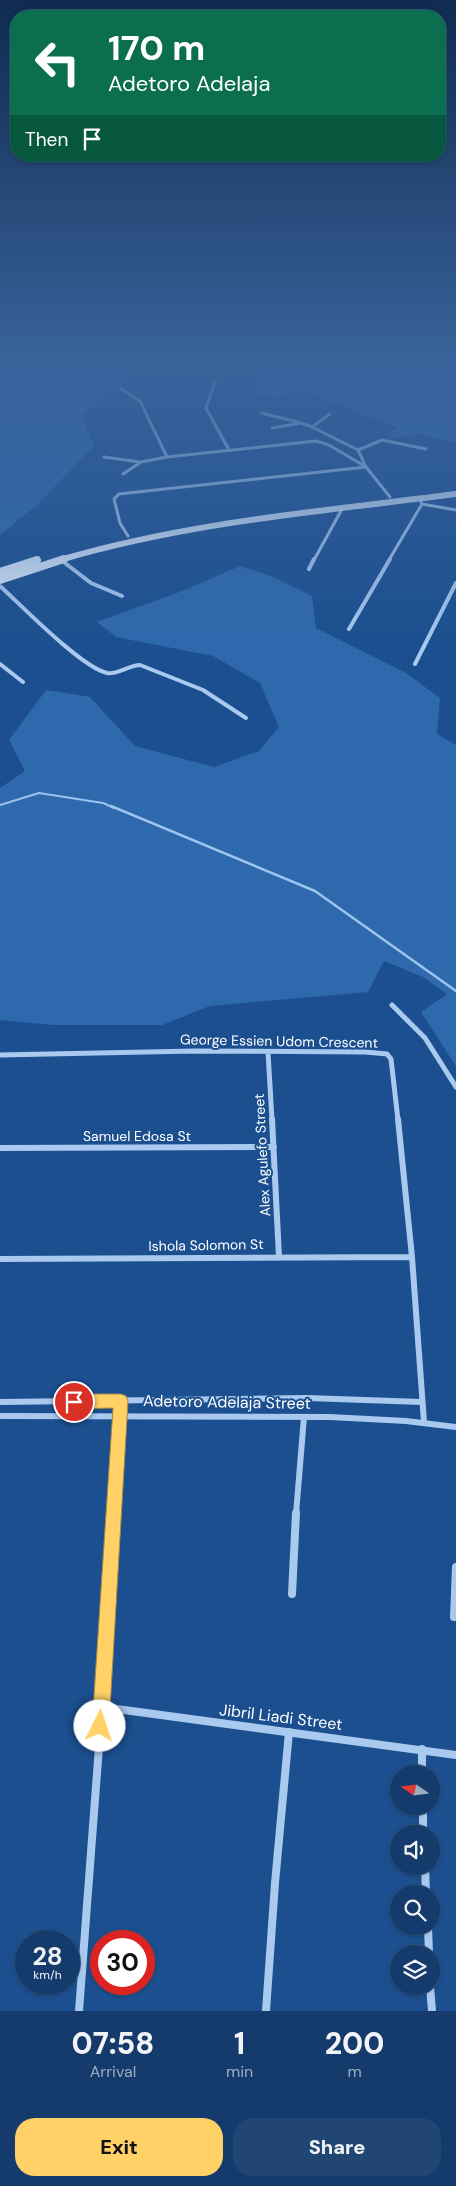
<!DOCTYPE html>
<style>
:root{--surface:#143b6b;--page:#214673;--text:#f1f3f6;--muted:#9dadc1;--line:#33557e;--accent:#ffd166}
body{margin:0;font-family:"DM Sans",sans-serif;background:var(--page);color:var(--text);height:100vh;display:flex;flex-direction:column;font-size:19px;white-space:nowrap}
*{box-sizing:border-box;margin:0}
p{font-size:16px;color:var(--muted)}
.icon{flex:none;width:28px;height:28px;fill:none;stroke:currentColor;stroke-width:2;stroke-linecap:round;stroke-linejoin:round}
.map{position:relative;height:2011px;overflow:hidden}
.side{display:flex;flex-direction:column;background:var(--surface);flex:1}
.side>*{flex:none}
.top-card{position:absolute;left:10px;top:10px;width:436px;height:152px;border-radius:20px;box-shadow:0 1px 4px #0004,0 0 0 1px var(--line);background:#0b6e4f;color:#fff;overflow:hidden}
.needle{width:32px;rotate:284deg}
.tools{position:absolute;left:390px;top:1765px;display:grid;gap:10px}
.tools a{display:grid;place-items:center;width:50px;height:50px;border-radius:50%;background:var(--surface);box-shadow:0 1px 4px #0004,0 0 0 1px var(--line);font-size:25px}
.speed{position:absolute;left:15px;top:1930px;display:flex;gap:10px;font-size:25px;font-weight:700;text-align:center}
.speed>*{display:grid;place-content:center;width:65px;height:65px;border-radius:50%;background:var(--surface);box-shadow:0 1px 4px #0004,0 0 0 1px var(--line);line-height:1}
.speed small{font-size:12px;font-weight:400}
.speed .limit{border:8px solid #d22;background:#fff;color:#111}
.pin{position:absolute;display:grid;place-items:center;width:42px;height:42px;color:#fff;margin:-21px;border:2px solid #fff;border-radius:50%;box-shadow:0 1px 5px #0007}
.me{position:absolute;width:55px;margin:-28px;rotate:4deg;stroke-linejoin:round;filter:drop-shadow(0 0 4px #0008)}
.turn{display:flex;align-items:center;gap:18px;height:105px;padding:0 15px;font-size:22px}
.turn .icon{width:65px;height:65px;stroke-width:2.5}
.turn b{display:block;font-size:35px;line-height:42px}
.then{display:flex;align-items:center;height:48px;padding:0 15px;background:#0003;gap:10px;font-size:19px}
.eta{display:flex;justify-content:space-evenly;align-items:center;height:85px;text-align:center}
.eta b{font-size:30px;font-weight:800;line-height:35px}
.primary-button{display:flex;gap:10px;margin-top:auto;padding:10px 15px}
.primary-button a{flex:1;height:58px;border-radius:20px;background:var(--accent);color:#111;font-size:20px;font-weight:800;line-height:58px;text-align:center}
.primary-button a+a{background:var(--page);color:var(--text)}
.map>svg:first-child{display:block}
</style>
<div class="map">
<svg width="456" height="2011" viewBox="0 0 456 2011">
<rect width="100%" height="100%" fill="#1b4f8f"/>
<path fill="#2e69ad" d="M0,364H420L443,369L456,377V443L418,434L389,439L386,434L397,428L301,390L278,398L254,396L259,382L256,374L196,371L131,372L106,397L82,416L94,446L37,505L0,535Z
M240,566L271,576L312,596L316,628L406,673L440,698L437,734L456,745V1066L421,1012L447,994L423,977L384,961L368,992L210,1006L162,1025H53L0,1020V788L25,771L9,740L46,690L90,697L135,746L214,767L259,751L279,727L260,683L213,656L116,637L97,622L182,591Z"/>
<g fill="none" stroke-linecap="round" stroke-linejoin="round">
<path stroke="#9cc4f0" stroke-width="2" d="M0,805L39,793L103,803L114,808"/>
<path stroke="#9cc4f0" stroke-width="2.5" d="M111,806L315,891L456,991"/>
<path stroke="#a9c9ee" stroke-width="3" d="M215,382L206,408L229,450
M120,388L140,401L167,457
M261,413L298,422
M312,427L330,414
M358,450L382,440L426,449
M104,457L140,462
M123,474L141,462L167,457L316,441L329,445L366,467L390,497
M421,502L422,504L456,510
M128,536L120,523L114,499L119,494L366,467L358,450L312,427L301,423L272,428
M314,560L342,509
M389,560L422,504"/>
<path stroke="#a9c9ee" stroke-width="4" d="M61,560L91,583L122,596
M309,569L314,559
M0,586C22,606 81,667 107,673C118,675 129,665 140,665L203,690L246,718
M349,629L390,559
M0,664L23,682
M415,664L456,583"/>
<path stroke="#a9c9ee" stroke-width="5" d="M392,1005L425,1038L456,1087
M268,1052L272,1120
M0,1055L195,1051L365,1052L387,1054L391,1059L398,1120"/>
<path stroke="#a9c9ee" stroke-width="6" d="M272,1119L279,1257
M398,1119L412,1257L424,1422
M0,1148L274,1147
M0,1259L412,1257
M0,1402L307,1398L422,1402
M0,1416L330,1417L406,1421L456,1427
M114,1514L121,1401
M296,1514L304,1417"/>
<path stroke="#a9c9ee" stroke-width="8" d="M292,1594L296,1513
M454,1617L456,1567
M102,1707L456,1755
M422,1749V1774
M423,1806V1834
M425,1866L426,1894
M428,1926L429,1954
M430,1986L432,2011
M79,2011L102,1707L114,1513
M266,2011L275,1883L289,1732"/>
<path stroke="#d6e6fa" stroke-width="6" d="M60,560C188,522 324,511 456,494"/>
<path stroke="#d6e6fa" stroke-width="8" d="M0,572L37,560
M0,580L64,559"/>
</g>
<linearGradient id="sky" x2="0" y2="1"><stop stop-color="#0f2b4f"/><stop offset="0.56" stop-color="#39639b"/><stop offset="1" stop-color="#39639b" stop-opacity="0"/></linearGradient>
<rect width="456" height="646" fill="url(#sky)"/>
<path fill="#ffd166" stroke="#a68842" d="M74,1394H121L126,1396L128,1401L109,1726L107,1732L100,1734L94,1732L92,1726L113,1408L74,1409L69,1407L67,1402L69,1396Z"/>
<g text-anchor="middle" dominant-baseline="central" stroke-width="4" stroke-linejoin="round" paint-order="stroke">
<g font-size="14" fill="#fff" stroke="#1b4f8f">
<text transform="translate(279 1041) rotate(1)">George Essien Udom Crescent</text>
<text x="137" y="1136">Samuel Edosa St</text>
<text transform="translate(262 1155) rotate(-93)">Alex Agulefo Street</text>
<text transform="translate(206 1245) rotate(-1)">Ishola Solomon St</text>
</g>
<g font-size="16" fill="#fff" stroke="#1b4f8f">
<text transform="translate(227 1402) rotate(1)">Adetoro Adelaja Street</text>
<text transform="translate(281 1717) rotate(7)">Jibril Liadi Street</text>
</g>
</g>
</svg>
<div class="tools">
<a><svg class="needle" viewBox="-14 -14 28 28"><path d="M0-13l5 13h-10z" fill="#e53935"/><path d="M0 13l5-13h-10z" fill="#9dadc1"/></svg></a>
<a><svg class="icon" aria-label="sound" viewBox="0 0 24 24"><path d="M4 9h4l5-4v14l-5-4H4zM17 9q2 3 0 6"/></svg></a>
<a><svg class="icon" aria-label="search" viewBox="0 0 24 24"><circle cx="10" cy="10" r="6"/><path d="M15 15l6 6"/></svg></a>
<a><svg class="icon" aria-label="layers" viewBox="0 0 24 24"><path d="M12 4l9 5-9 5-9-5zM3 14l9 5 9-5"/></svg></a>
</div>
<div class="speed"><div>28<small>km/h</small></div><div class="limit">30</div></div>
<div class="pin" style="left:74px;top:1402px;background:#d93025"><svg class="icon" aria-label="arrive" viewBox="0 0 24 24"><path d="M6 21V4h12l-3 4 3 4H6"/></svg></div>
<svg class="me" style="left:100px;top:1726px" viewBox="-20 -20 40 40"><circle r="19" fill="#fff"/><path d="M0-13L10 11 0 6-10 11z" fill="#ffd166"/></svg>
<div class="top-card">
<div class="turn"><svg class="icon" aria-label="left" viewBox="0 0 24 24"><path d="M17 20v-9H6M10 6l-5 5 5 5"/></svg><div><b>170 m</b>Adetoro Adelaja</div></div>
<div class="then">Then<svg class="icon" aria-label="arrive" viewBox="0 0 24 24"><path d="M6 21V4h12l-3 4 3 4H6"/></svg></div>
</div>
</div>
<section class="side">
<div class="eta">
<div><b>07:58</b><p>Arrival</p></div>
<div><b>1</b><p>min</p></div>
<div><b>200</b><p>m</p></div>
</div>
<div class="primary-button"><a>Exit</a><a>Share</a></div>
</section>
